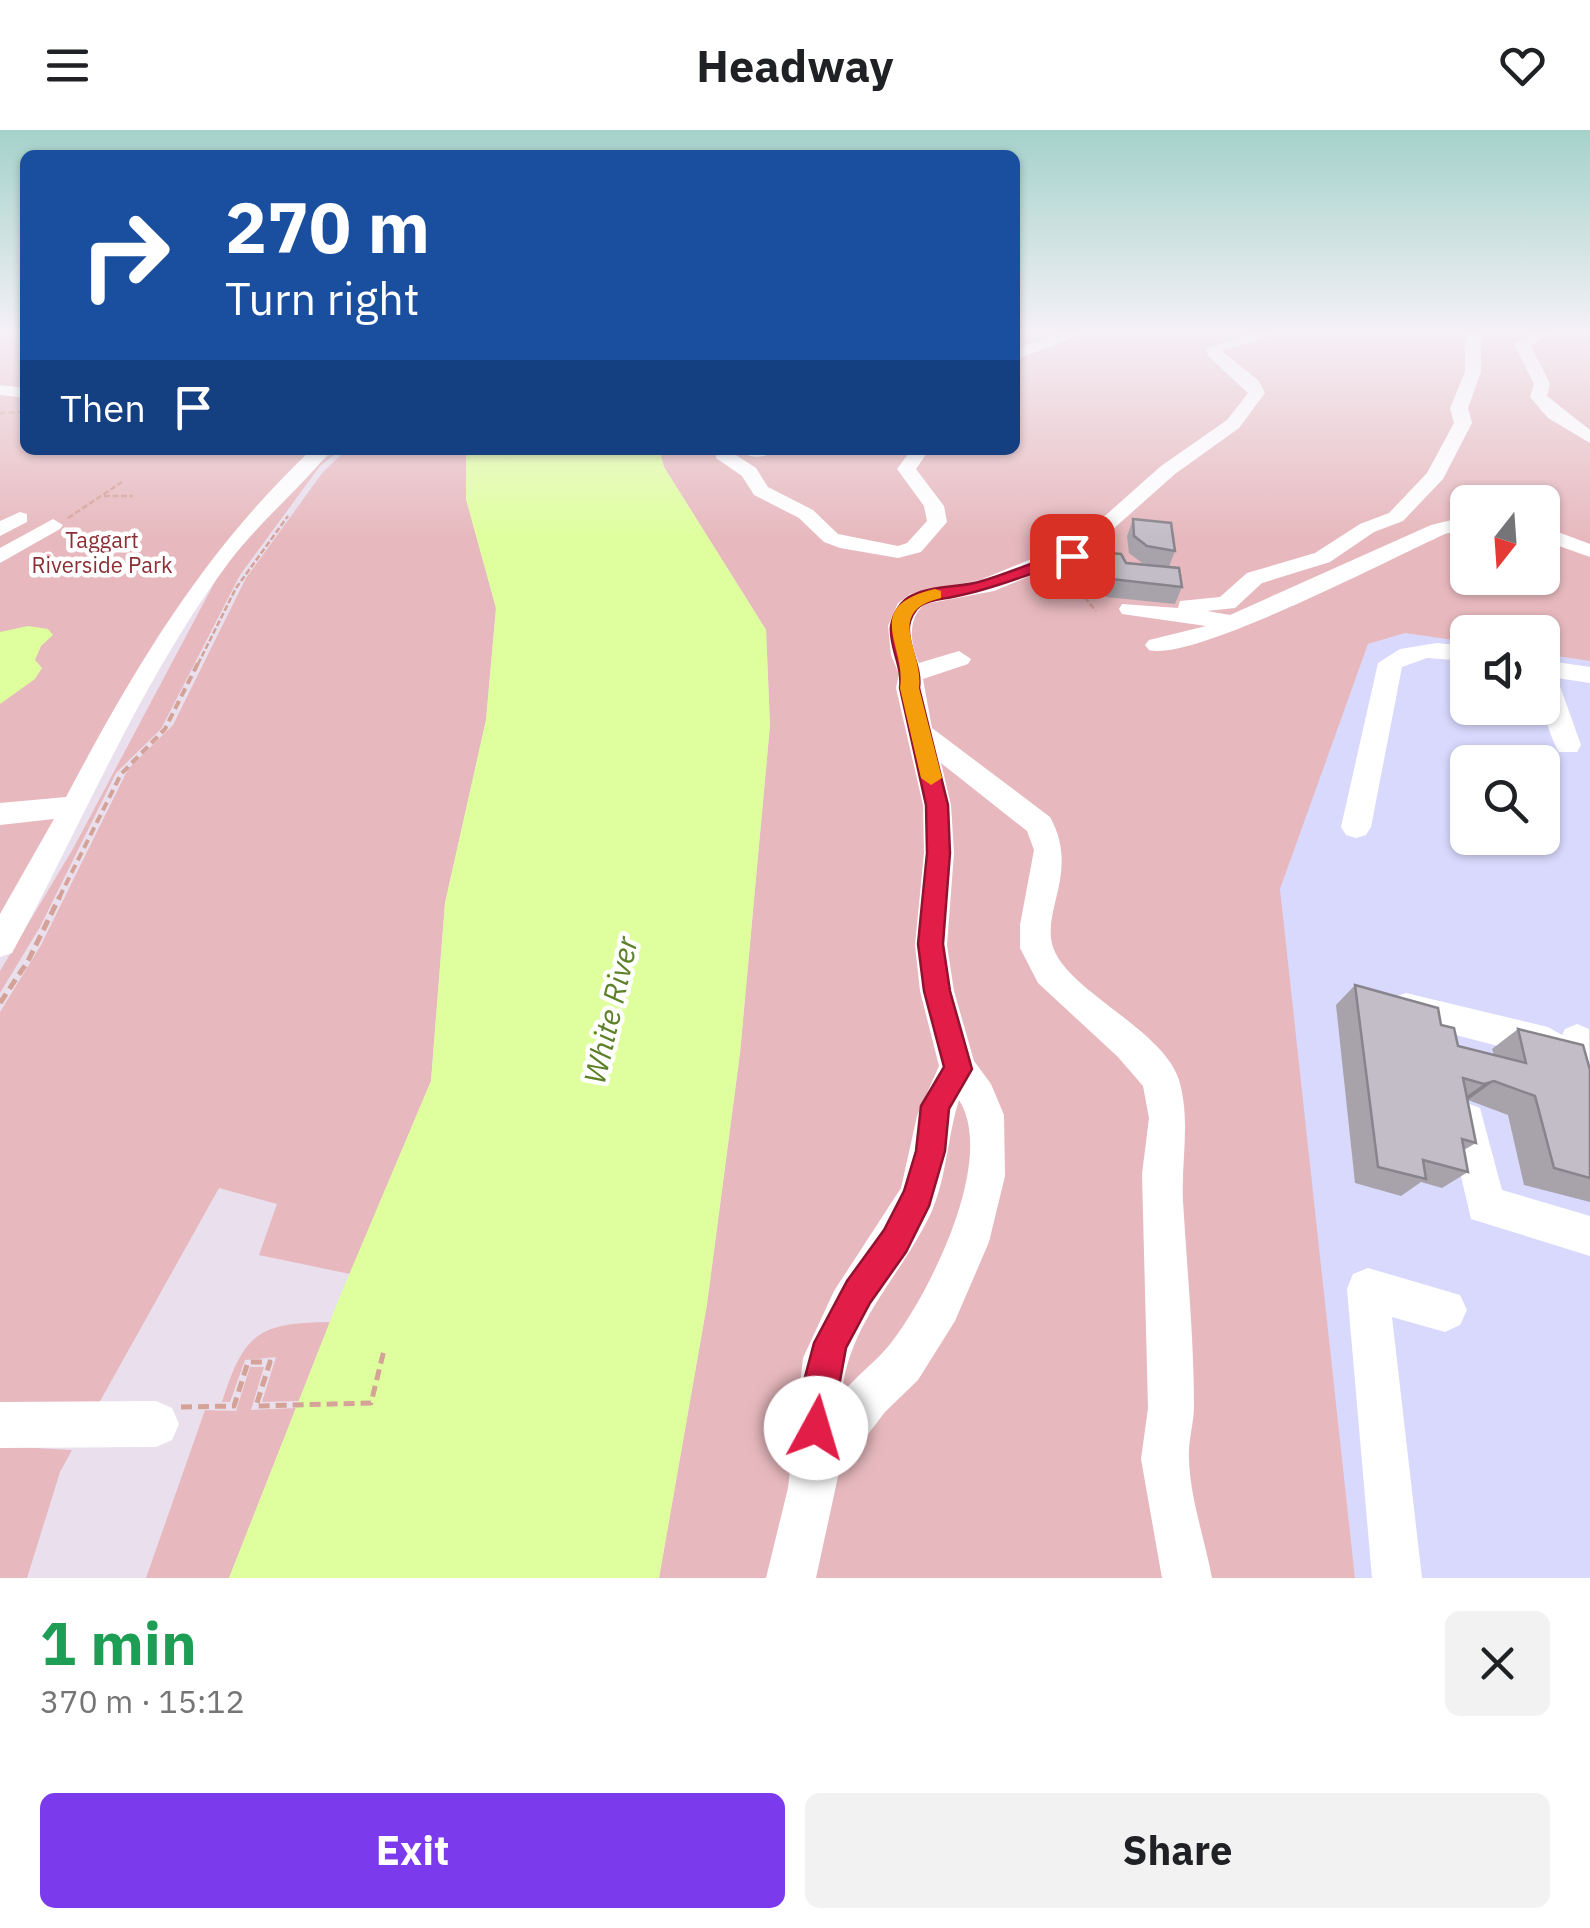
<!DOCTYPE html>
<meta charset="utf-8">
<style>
:root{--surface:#fff;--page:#f2f2f2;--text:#202124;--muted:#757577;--accent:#7c3aed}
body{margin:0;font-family:"IBM Plex Sans",sans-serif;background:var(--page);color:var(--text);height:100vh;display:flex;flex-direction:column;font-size:38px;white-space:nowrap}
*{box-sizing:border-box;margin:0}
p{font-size:32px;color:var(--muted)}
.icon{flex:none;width:55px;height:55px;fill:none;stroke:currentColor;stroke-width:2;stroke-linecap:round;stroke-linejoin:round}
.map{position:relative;height:1448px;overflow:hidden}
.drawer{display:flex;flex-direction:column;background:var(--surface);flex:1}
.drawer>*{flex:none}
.banner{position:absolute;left:20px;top:20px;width:1000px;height:305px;border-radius:15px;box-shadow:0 2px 8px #0004;background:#1a4fa0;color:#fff;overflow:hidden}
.needle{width:65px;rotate:197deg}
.controls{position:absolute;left:1450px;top:355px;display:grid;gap:20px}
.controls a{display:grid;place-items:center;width:110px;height:110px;border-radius:15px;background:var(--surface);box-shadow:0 2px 8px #0004;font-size:50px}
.pin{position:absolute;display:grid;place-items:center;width:85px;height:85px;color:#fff;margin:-42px;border-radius:20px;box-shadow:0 5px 15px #0006}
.me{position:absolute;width:110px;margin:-55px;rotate:6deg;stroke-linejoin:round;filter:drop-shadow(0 0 8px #0008)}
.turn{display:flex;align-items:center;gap:35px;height:210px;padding:0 40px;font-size:45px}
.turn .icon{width:130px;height:130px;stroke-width:2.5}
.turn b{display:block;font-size:70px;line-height:85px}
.then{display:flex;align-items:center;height:95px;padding:0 40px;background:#0003;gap:20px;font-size:38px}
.round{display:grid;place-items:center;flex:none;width:105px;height:105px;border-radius:15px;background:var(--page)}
.head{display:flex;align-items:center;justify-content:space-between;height:170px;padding:0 40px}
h1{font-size:60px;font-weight:700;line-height:75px;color:#1e9e55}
.button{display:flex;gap:20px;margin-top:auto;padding:20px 40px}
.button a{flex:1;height:115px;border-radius:15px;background:var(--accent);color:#fff;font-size:40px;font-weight:700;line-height:115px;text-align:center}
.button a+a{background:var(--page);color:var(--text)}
header{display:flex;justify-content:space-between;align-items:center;height:130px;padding:0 40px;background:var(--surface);font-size:45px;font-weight:700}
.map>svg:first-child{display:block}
</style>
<header><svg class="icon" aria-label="menu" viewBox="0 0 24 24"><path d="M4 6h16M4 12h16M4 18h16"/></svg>Headway<svg class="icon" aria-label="heart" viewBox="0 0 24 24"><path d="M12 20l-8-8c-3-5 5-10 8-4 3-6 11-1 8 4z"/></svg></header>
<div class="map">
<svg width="1590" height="1448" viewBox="0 0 1590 1448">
<rect width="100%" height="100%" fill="#e9dfed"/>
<path fill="#d9d9fd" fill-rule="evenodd" d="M1405,503L1467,512L1468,578H1542L1543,524L1590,531V1448H1355L1279,759L1368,514ZM1468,632H1542V708H1468Z"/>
<path fill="#e7b9be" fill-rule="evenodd" d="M0,204H25V261L0,257Z
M1015,204H1590V531L1543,524L1542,502H1468L1467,512L1405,503L1368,514L1280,759L1355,1448H659L707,1174L740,923L770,595L766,500L664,337L659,320H1015ZM1468,372H1542V448H1468Z
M0,263L25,266V320H323L244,397L0,799Z
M336,320H340L320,336L240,445L161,599L116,643L40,797L0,863V841L74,717L218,446C252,400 290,354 336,320Z
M346,320H469L466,327V369L496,478L486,590L445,773L431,951L350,1144L259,1125L277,1074L219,1058L99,1273L0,1282V882L41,815L128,639L173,595L246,448L323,342Z
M330,1192L299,1271L262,1272L276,1227L245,1230L230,1272H222C244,1203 258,1193 330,1192Z
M250,1237H264L251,1280L296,1278L229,1448H146L205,1280L236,1281Z
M0,1316L72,1320L60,1342L27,1448H0Z"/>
<path fill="#dfff9e" d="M469,320H659L664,337L766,500L770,595L740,923L707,1174L659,1448H229L340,1166L431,951L445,773L486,590L496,478L466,369V327Z
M28,496L48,499L53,505L41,516L35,530L42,538L35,549L0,574V502Z"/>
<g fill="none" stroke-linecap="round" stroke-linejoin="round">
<path stroke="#d5a298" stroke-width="2.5" stroke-dasharray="6 2.5" stroke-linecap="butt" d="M14,204L8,211L25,217
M0,283L25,282
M104,366H133
M68,388L122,352
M1048,450L1075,456L1096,481
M198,534L236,458L288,386"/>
<path stroke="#d5a298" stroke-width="4" stroke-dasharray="9 5" stroke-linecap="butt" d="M59,768L121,644L165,599L199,531"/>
<path stroke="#d5a298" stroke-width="5" stroke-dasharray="11 6" stroke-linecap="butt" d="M0,873L28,831L60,766
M181,1277L234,1276L248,1232H270L256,1276L371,1273L384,1220"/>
<path fill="#fff" fill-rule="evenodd" d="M1059,204H1084L1015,230V219Z
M1253,204H1280L1222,221L1259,251L1265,263L1239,298L1175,344L1112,400L1099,406L1080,431L1049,438L994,461L925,474C907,488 910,514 919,533L959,521L971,529L968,534L923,549L932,598L1050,687C1081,743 1039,782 1054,820C1072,863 1163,900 1179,950C1191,991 1181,1030 1183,1071C1187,1139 1194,1208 1194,1276C1194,1293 1188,1311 1189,1329C1190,1368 1205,1410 1212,1448H1162L1141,1329L1148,1278L1142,1044L1149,988L1143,956L1118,927L1038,853L1020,818V795L1034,720L1027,701L941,633L951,675L954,723L947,815L954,861L974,931L991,954L1004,985L1005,1046L989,1112L955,1191L918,1250L885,1282L839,1342L816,1448H766L788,1358L803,1228L834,1161L901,1058L917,986L939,936L920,861L915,815L924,723L923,675L896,558L899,544L891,525L888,496L898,473L910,464L980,450L1034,428L1065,421L1085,398L1098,392L1161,336L1227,290L1248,263L1208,226L1206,218ZM959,970C997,1030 929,1164 891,1213C877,1231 857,1245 842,1263C849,1192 902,1145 931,1083C947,1047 947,1008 959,970Z
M1465,204H1481V242L1468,278L1472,293L1443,349L1403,391L1374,402L1330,432L1262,453L1235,478L1207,481L1230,485L1431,395L1468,386V398L1445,404C1392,428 1193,532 1149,520L1145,515L1149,510L1206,496L1122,484L1119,479L1122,474L1178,478L1180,471L1220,467L1247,443L1315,423L1360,394L1389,383L1427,343L1454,293L1450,278L1465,242Z
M1531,204H1550L1531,216L1550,254L1547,266L1590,300V313L1548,288L1530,267L1534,254L1514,214Z
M0,255L25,258V268L0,265Z
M311,320H331C300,359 260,391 229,432C140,551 83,693 12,823L0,827V784L54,689L0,695V673L66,667C135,537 203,422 311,320Z
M717,320H735L733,323L756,338L768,357L813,380L838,404L898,416L907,413L927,391L924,376L897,339L911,320H929L916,339L944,376L947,392L921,422L898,428L840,418L824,412L799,388L754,365L742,346L716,328Z
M740,320H775C768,329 747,329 740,320Z
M20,382L27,384V392L0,406V391Z
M53,389L63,395L60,399L0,433V418Z
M1542,396L1590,414V427L1542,410Z
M1437,513L1468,516V531L1427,528L1402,537L1371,697L1366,705L1356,708L1346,705L1341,697L1378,533L1400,519Z
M1542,530L1590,537V553L1557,548L1581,615L1577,622H1559C1542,592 1542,563 1542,530Z
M1406,863L1548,897L1562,905L1565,899L1577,894L1589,899L1590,972L1577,967L1562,921L1548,929L1394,889L1389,878L1394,867Z
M1467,973L1480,978L1502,1060L1590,1086V1126L1471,1089L1448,991L1454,978Z
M1368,1138L1460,1165L1467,1180L1460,1195L1445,1202L1392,1187L1422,1448H1372L1347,1159L1353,1144Z
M156,1271L172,1278L179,1294L172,1310L156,1317L0,1318V1272Z"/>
</g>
<path fill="#a8a3ab" d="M1133,389L1175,421L1169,437L1182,457L1175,474L1106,467L1105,440L1110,423L1126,433L1160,436L1142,433L1129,423L1127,406Z
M1355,855L1441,895L1458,916L1494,925L1492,919L1518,899L1590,940V1072L1524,1055L1508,985L1468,970L1476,1013L1464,1020L1468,1042L1442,1058L1421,1052L1401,1066L1355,1053L1336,875Z"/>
<path fill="#88848b" d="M1494,951L1468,970L1458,972L1484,954Z"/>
<path fill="#c3bdc7" stroke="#88848b" stroke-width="2.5" d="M1133,389L1171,393L1175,421L1147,416L1134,406Z
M1110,423L1121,424L1126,433L1179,438L1182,457L1111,449Z
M1355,855L1438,878L1441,895L1454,898L1458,916L1526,933L1518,899L1583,915L1590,940V1048L1554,1038L1535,966L1494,951L1484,954L1463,948L1476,1013L1462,1009L1468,1042L1423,1030L1426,1049L1378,1037Z"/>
<linearGradient id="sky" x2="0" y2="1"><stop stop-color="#a4d2ca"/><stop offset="0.5" stop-color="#f5f1f7"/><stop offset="1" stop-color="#f5f1f7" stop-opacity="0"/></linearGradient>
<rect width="1590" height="407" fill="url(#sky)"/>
<path fill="#e11d48" stroke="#92132f" stroke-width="2.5" d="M1072,421L1080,426L1078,429C1036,440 999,458 957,466C946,469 929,469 920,476C914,480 910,489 909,496C907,518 922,536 919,558L948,675L950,723L943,814L950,861L972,939L949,979L945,1021L929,1076L906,1122L870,1173L846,1218L829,1311L816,1316L804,1311L799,1298L800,1266L814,1213L847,1151L884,1100L904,1061L916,1021L921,976L944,937L924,861L918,814L927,723L926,675L900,558C903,536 889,518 891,496C893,484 901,470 913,465C933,455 961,458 982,451C1013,442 1041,428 1072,421Z"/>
<path fill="#f59e0b" d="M935,459L941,461V468C883,482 924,521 919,558L942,648L931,655L921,648L900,558C907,514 860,477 935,459Z"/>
<g text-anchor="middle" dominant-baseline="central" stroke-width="9" stroke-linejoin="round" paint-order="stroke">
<g font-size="22" fill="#8b2f34" stroke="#fff">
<text x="102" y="409">Taggart<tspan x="102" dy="25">Riverside Park</tspan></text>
</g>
<g font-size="30" font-style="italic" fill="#5d8128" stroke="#fff">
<text transform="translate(610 880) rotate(-77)">White River</text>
</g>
</g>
</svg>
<div class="controls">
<a><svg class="needle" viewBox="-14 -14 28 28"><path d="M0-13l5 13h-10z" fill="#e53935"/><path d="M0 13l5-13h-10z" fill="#757577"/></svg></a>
<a><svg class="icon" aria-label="sound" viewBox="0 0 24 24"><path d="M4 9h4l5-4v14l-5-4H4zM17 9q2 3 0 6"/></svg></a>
<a><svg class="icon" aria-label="search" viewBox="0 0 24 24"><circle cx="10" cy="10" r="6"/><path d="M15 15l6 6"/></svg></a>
</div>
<div class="pin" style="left:1072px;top:426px;background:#d93025"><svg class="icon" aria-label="arrive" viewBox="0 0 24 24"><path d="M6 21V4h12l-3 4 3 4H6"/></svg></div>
<svg class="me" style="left:816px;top:1298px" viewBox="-20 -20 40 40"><circle r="19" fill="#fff"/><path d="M0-13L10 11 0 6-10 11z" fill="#e11d48"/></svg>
<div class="banner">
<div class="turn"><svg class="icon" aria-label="right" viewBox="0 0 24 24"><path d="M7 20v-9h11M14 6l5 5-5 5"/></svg><div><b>270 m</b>Turn right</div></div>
<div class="then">Then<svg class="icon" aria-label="arrive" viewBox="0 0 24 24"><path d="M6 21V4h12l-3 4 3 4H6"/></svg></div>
</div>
</div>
<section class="drawer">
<div class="head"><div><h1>1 min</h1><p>370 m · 15:12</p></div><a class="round"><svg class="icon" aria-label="close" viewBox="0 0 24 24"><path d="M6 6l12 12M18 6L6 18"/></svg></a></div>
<div class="button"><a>Exit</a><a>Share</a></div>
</section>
